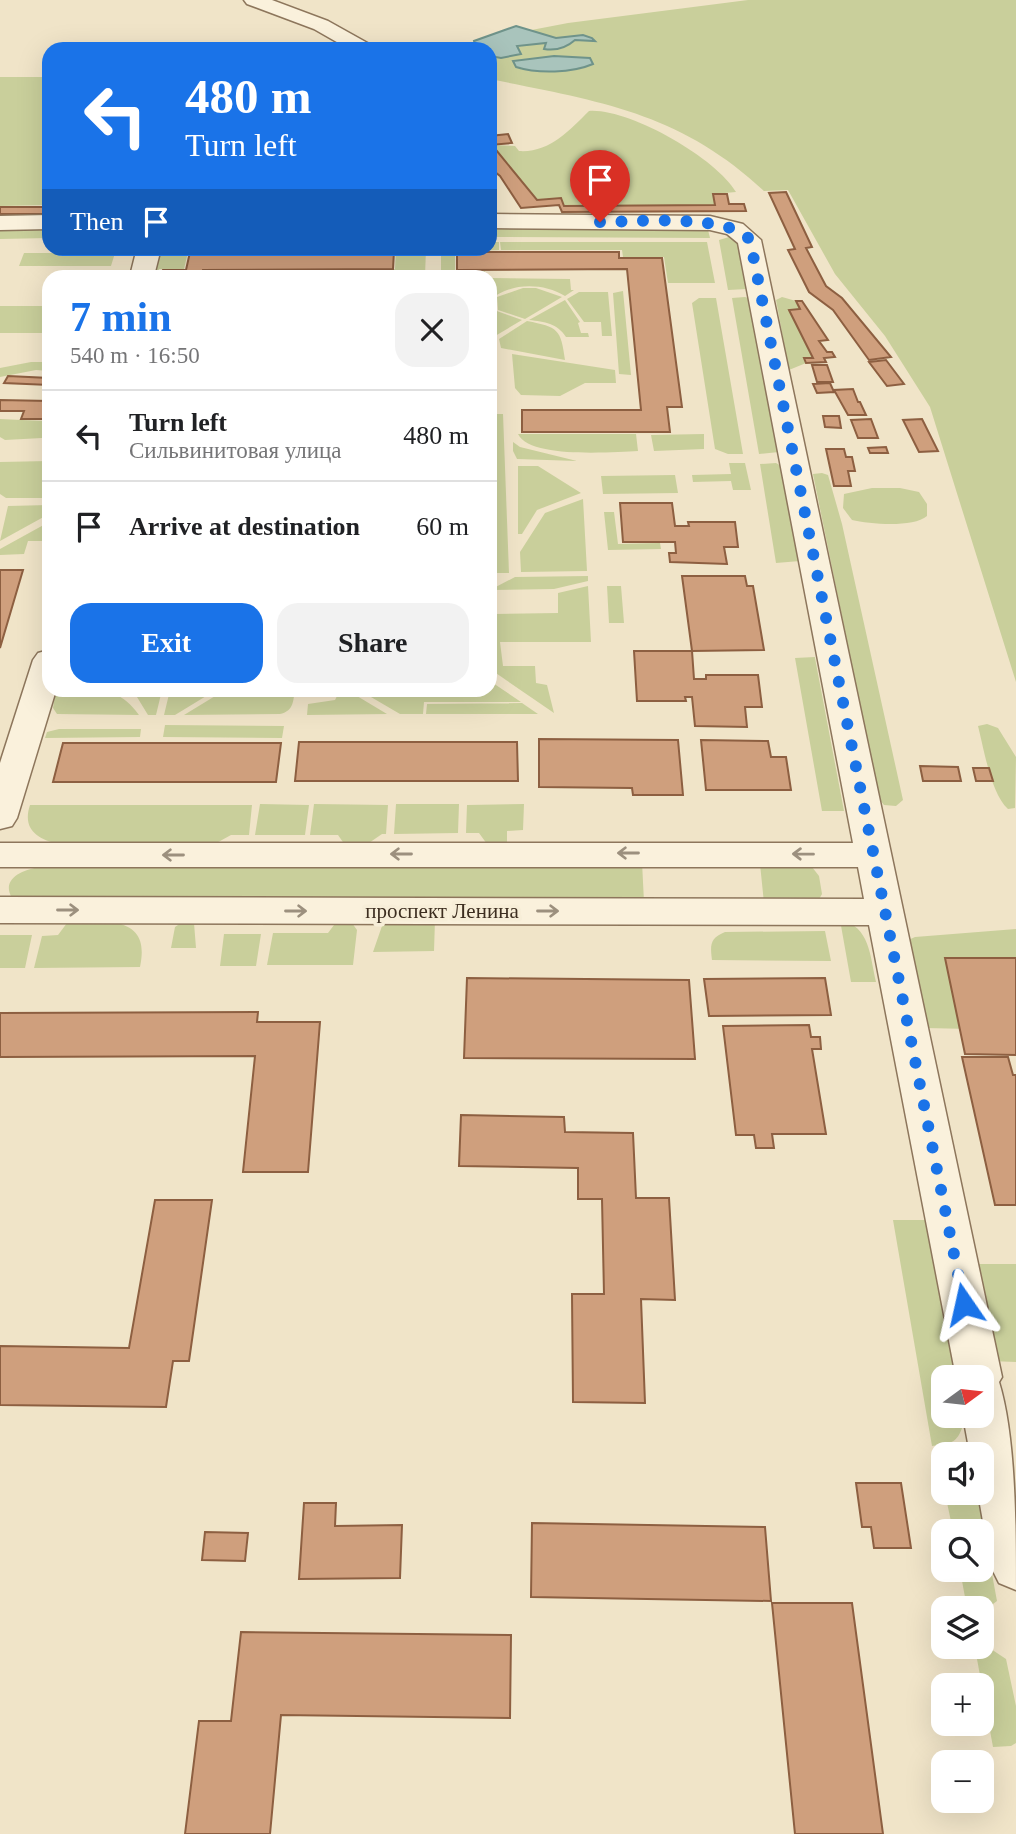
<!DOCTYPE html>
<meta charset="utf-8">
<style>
:root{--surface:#fff;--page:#f2f2f2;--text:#202124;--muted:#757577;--line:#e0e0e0;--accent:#1a73e8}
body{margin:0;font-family:Georgia,serif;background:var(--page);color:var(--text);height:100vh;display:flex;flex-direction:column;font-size:26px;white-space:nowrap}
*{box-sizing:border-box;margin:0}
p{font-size:23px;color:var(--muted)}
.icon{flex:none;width:38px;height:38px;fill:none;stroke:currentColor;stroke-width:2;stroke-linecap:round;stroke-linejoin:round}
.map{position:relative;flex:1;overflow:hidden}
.drawer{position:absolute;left:42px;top:270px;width:455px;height:427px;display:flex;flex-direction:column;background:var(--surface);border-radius:21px;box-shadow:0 7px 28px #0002}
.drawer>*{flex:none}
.top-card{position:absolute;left:42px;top:42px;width:455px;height:214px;border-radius:21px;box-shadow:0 7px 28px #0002;background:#1a73e8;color:#fff;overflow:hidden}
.needle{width:46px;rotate:75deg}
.controls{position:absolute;left:931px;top:1365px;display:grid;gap:14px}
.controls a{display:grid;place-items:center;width:63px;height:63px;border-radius:14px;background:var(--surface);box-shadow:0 7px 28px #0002;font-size:35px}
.pin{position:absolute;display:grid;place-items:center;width:60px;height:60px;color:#fff;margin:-72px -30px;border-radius:50% 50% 50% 0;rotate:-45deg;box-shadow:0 0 7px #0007}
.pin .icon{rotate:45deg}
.me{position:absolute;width:77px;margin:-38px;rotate:349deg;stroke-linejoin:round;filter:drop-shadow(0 0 5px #0008)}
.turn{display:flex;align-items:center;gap:24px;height:147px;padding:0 28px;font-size:32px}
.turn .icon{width:91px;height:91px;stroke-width:2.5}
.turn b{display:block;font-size:49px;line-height:60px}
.then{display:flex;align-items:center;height:66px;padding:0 28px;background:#0003;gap:14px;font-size:26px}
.round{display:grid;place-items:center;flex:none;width:74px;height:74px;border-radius:21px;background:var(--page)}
.overview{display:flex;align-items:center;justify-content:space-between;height:119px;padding:0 28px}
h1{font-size:42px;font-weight:700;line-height:52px;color:var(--accent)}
.button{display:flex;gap:14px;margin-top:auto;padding:14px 28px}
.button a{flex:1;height:80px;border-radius:21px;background:var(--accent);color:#fff;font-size:28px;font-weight:700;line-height:80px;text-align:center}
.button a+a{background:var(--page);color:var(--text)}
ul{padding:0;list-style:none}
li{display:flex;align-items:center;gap:21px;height:91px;padding:0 28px;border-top:2px solid var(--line)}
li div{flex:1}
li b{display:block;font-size:26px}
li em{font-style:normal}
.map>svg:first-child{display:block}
</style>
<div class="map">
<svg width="1016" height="1834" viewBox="0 0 1016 1834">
<rect width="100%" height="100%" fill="#f0e4c8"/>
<path fill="#c9cf9b" d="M748,0H1016V682L930,407L885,336L835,274L788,190L764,191C680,112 598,101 490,79V49H463L495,37L568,23Z
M0,77H49V205L0,206Z
M589,111C629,108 716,158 736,192L713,194L715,205L564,206L561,198L537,200L492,145L515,146L519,151C549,153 569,131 589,111Z
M490,225L707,226L710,238L490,237Z
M0,226H49V238L0,239Z
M736,235L747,289L728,290L719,240Z
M490,242H499V250L455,251V270L485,271V276L441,274V249L490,248Z
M500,242H707L715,283H668L664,257H623L622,250H501Z
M153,249H426L425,276L377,274V270L395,269L396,250L188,252L184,269H159L157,276H145Z
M24,253H115L111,266H19Z
M490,278L570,279L571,290H574L565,296C542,282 509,283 490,300Z
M523,288H536L562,297L525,319L498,310L497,297Z
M623,291L631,375L619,374L613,293Z
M579,292H608L612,336H602L601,322H584L567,299Z
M745,297L752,299L779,452L759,454L732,298Z
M782,297L796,301L800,309L789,311L813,358H804L806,363L789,370L776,300Z
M699,298H716L743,454H728L715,449L692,303Z
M565,300L580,322L578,323L581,333H588L589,337H566C557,323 545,322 529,320Z
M490,301L494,310L522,320L490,339Z
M0,306H49V333H0Z
M527,321C558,327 561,329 565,360L501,348L499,339Z
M512,354L615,370L616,383H585L560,396L521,395L515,388Z
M31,362H49V371L36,370L0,377V368Z
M490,414H503L509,573H495Z
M0,419L44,421L49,422V433L42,438L5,440L0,437Z
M518,434H636L638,451C613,452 530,459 518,434Z
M704,434V449L654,451L651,435Z
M513,442L520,447L577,461L517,459L513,451Z
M49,461V498H6L0,494V462Z
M729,463H745L751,490H733L731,481L693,482L692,475L731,474Z
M776,463L783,467L800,561L776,563L760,464Z
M518,466H538L581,493L537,510L522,534H518Z
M822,473L828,475L842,524L903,800L896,806L884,805L879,799L813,474Z
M675,475L678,493L603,494L601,476Z
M872,488H900L919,492L927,504V516C913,528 870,524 852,520L843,508L844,494Z
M583,499L587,571L521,572L520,552L545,513Z
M49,505V514L0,541L8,506Z
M604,512H614L618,544L660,543L661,549L608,550Z
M49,522V541H28L24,554L0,555V549Z
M588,576V581L554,589L490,590L515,577Z
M588,586L591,642H500L503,666H535L536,683L547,685L554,713L490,669V594H494V614L558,613V593Z
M607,586H621L624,623H609Z
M815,657V658L844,811H822L795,658Z
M490,681L521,702H424L423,714H400L359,690H490Z
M56,690C91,689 117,684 139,715L57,714L53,708Z
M122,690H162L156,715H148L137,697Z
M170,690H216L175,715H164Z
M225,690H295C293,703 293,711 280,714L184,715Z
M332,690H347L387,714L307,715L308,704L335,700L337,696Z
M522,703L538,714H426L427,704Z
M987,724L998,728L1016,757L1015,808L1008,809C991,794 984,749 978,726Z
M165,725L284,726L282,738L163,737Z
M59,729H141L140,737L45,738L47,732Z
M260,804L309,805L305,835H255Z
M314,804L388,805L386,834H382L366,845H345L338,835H310Z
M396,804H459L458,833L394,834Z
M524,804L523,830L507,831V843L487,844L479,833H466L467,805Z
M30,805H252L249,835H231L211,846L58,844C37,839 22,829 30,805Z
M642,862L644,902L12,898C0,878 25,869 40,867Z
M760,864L812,867L819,876L822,894L818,901L764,903Z
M397,920H435L434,951L373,952L382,926Z
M840,920C870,926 870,956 876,982H851Z
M337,921L352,923L357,930L353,965H267L273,933H328Z
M114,922C140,928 145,942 140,967L34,968L42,936L58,935L67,923Z
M181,923H194L196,948H171L175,927Z
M1016,929V1030L925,1028L906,941L915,937Z
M825,931L831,961L712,960C710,945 710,938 725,932Z
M224,934H261L256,966H220Z
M0,935H32L25,968H0Z
M893,1220H926L957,1377H943V1416H964L965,1418C959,1441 955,1444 932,1446Z
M970,1264H1016V1362L990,1361Z
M945,1493H977L997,1601L985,1610L967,1608L960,1570H982V1531H953Z
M975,1648L991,1649L1006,1659L1016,1706V1743L1011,1746L993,1747Z"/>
<path fill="#a9c4bc" stroke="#6f938a" stroke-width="2" d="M516,26L556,38L583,35L592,38L595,41L575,40C566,48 556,51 544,49L546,43L517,46L521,54L501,58L490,56V49H476L474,41Z
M554,56L590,58L593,64C572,73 538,74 516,67L513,61Z"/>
<path fill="#cf9f7d" stroke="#8d5f41" stroke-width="2" d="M508,134L512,143L490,145V136Z
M492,145L537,200L561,198L564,206L715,205L713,194H727L729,204H744L746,211L562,212L559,205L521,208L500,176L490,168Z
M786,192L812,247L806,248L826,286L842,298L891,357L869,360L833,310L809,292L788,250L795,249L769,193Z
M0,207H49V214H0Z
M394,251L393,269L203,270L202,276H161L163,270H186L190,252Z
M457,252H619V258H662L682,407H667L670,432H522V410H641L627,269L457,270Z
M796,301H802L828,340L819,341L827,352H832L835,357L824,358L826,362L806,363L804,358H813L789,310L800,309Z
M886,360L904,384L887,386L869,362Z
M812,365H827L833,382H817Z
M8,376L49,378V385L4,383Z
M830,383L834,392L817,393L813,384Z
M853,389L858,402H860L866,415H848L834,390Z
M0,400L49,401L46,409H49V414L47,419H21L24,411H0Z
M823,416H839L841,428L825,427Z
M871,419L878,438H858L851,420Z
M922,419L938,451L919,452L903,420Z
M886,447L888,453H870L868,448Z
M826,449H844L846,457H852L855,471H848L851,486H834Z
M620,503H672L675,526H689L688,522H735L738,547H724L727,564L670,562L669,553H676L675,542H623Z
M0,570H23L0,648Z
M682,576H745L747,586H753L764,650L692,651Z
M634,651H692L694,679H706V675H758L762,707H745L747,727L695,726L692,697H685L686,701H637Z
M539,739L678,740L683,795H633L632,788L539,787Z
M701,740L768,741L771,757H786L791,790H706Z
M299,742H517L518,781H295Z
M63,743H281L276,782H53Z
M920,766L958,767L961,781H923Z
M973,768H989L993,781H976Z
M945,958H1016V1055L965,1054Z
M467,978L689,980L695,1059L464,1058Z
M825,978L831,1015L709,1016L704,979Z
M258,1012L257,1022H320L308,1172H243L255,1056L0,1057V1013Z
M809,1025L811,1037H820L821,1049H812L826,1134H772L774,1148H756L754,1135H736L723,1026Z
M962,1057H1008L1013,1075H1016V1205H995Z
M461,1115L564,1117L565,1132L633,1133L636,1198H669L675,1300L641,1299L645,1403L573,1402L572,1294H604L602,1199H578V1168L459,1166Z
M155,1200H212L189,1361H173L166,1407L0,1405V1346L129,1348Z
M856,1483H901L911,1548H874L871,1527H862Z
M304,1503H336L335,1526L402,1525L400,1578L299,1579Z
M532,1523L765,1527L771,1601L531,1597Z
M205,1532L248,1533L245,1561L202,1560Z
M772,1603H852L883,1834H795Z
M241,1632L511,1635L510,1718L281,1715L270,1834H185L199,1721H231Z"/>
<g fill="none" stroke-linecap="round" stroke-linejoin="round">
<defs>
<path id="minor" d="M244,0H272L328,21L371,45L374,49H349L314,29L247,4Z
M490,214L710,216L743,224L761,240L1002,1377L999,1382C1016,1437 1016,1529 1016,1590L999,1583L991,1567L978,1493H982V1454H970L963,1416H982V1377H956L869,925L0,923V897L864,899L858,867H0V843H853L738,243L727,234L710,230L490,228Z
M49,215V229L0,230V216Z
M137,248H161L154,276H130Z
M49,650V690H56L17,818L12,826L0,829V763L33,660L38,653Z"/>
</defs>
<use href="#minor" stroke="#8d765c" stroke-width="3"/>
<use href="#minor" fill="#faf1dc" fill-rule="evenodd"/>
</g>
<defs><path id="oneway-shaft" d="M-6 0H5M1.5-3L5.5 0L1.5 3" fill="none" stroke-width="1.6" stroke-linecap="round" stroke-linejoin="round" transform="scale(1.75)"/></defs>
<g stroke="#9c907e">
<use href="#oneway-shaft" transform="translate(628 853) rotate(180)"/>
<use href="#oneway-shaft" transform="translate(401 854) rotate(180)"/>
<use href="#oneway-shaft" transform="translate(803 854) rotate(-179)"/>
<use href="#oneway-shaft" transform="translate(173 855) rotate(180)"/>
<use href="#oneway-shaft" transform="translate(68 910)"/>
<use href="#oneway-shaft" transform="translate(296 911)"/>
<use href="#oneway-shaft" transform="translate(548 911)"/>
</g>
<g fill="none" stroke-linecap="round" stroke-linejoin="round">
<path stroke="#1a73e8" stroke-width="12" stroke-dasharray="0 21.6" d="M600,222C633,222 729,213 750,240L964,1304"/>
</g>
<g text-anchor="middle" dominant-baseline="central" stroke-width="7" stroke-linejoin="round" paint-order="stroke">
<g font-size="21" fill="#3d2e20" stroke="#f7eed8">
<text x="442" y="911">проспект Ленина</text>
</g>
</g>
</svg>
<div class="controls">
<a><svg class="needle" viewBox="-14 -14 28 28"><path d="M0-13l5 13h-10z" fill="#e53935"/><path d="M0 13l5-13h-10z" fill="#757577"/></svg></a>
<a><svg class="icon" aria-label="sound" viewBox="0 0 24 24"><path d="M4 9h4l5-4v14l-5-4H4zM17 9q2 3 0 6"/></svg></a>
<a><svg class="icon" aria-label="search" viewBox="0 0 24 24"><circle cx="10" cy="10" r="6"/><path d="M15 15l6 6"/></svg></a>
<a><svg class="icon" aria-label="layers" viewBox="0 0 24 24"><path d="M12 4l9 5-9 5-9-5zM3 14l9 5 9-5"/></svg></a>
<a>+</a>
<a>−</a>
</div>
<div class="pin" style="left:600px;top:222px;background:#d93025"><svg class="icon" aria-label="arrive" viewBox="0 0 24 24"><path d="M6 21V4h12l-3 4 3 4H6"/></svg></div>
<svg class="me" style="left:964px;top:1304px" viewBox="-20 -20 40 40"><path d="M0-17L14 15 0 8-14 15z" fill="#1a73e8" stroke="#fff" stroke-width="4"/></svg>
<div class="top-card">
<div class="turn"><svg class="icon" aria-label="left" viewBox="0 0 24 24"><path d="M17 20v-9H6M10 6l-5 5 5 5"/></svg><div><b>480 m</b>Turn left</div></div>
<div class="then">Then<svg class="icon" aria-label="arrive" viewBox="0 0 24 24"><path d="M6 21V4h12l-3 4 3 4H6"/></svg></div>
</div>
<section class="drawer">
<div class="overview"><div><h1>7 min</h1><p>540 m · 16:50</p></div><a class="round"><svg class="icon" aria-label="close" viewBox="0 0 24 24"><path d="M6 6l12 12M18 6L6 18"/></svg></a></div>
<ul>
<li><svg class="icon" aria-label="left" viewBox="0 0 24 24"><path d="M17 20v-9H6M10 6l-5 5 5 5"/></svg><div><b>Turn left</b><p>Сильвинитовая улица</p></div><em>480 m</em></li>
<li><svg class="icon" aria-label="arrive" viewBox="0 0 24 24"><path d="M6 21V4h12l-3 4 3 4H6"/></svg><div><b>Arrive at destination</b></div><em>60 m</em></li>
</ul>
<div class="button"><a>Exit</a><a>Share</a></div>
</section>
</div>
